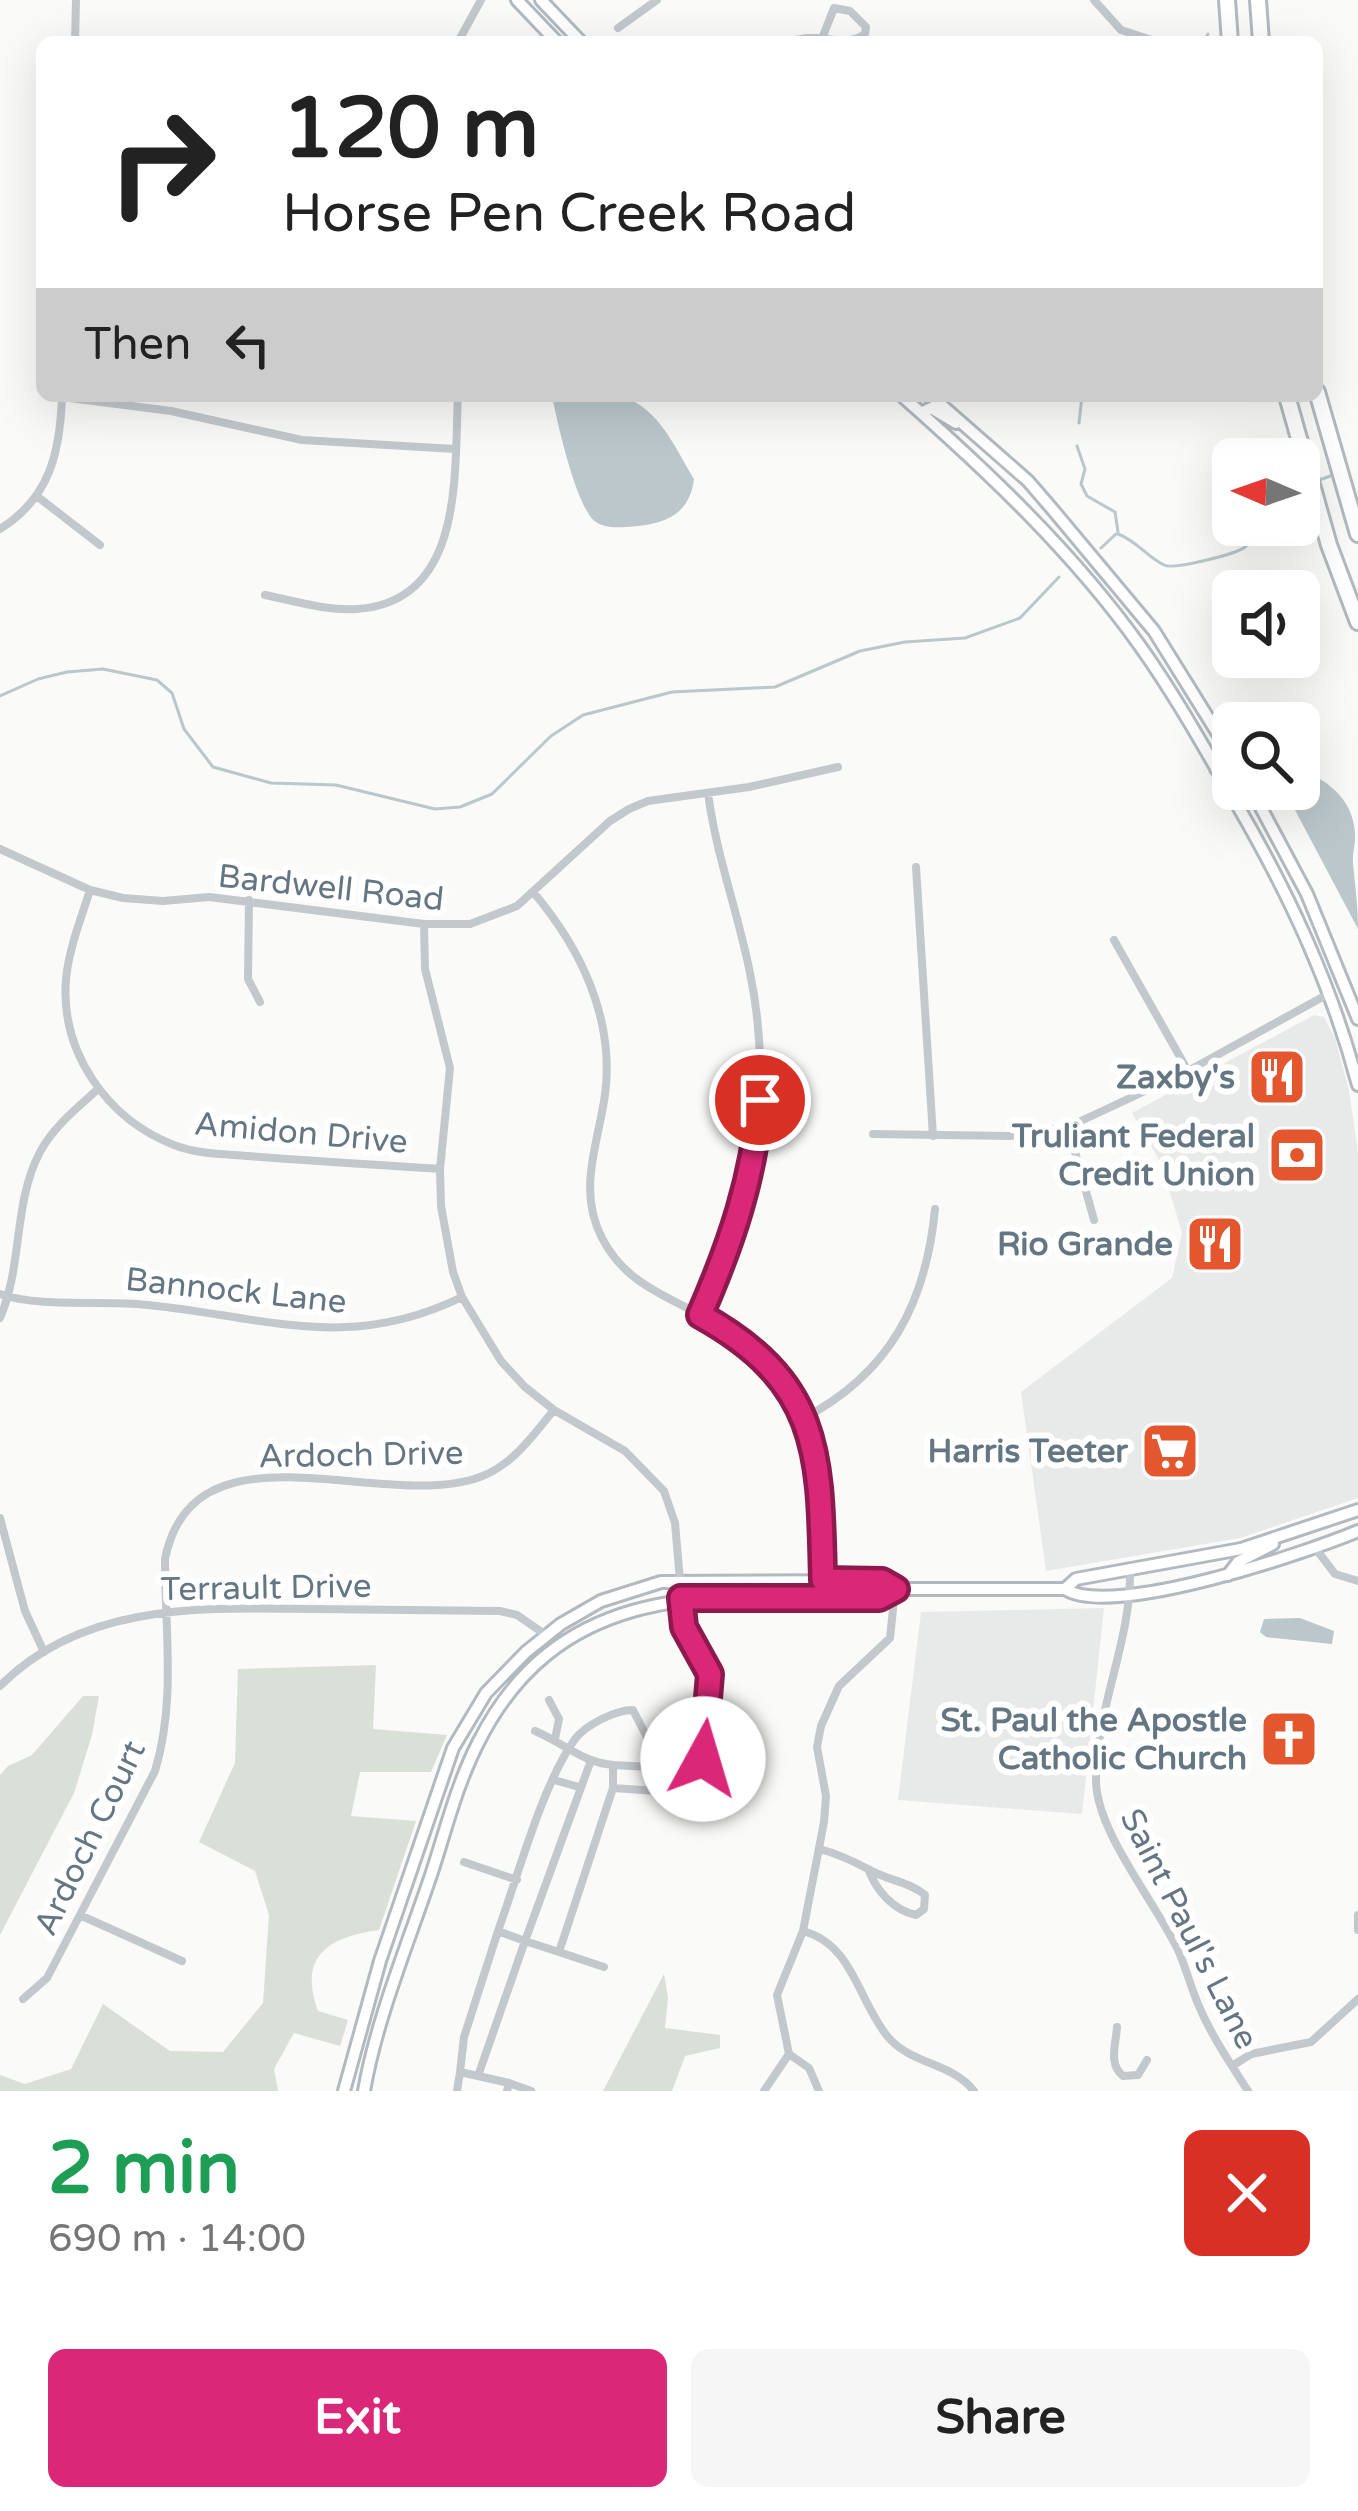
<!DOCTYPE html>
<meta charset="utf-8">
<style>
:root{--surface:#fff;--page:#f6f6f6;--text:#222;--muted:#767676;--accent:#db2777}
body{margin:0;font-family:"Varela Round",sans-serif;background:var(--page);color:var(--text);height:100vh;display:flex;flex-direction:column;font-size:45px;white-space:nowrap}
*{box-sizing:border-box;margin:0}
p{font-size:39px;color:var(--muted)}
.icon{flex:none;width:66px;height:66px;fill:none;stroke:currentColor;stroke-width:2;stroke-linecap:round;stroke-linejoin:round}
.map{position:relative;height:2091px;overflow:hidden}
.details{display:flex;flex-direction:column;background:var(--surface);flex:1}
.details>*{flex:none}
.banner{position:absolute;left:36px;top:36px;width:1287px;height:366px;border-radius:18px;box-shadow:0 12px 48px #0002;background:#fff;color:var(--text);overflow:hidden}
.needle{width:78px;rotate:272deg}
.tools{position:absolute;left:1212px;top:438px;display:grid;gap:24px}
.tools a{display:grid;place-items:center;width:108px;height:108px;border-radius:18px;background:var(--surface);box-shadow:0 12px 48px #0002;font-size:60px}
.pin{position:absolute;display:grid;place-items:center;width:102px;height:102px;color:#fff;margin:-51px;border:6px solid #fff;border-radius:50%;box-shadow:0 3px 12px #0007}
.me{position:absolute;width:132px;margin:-66px;rotate:6deg;stroke-linejoin:round;filter:drop-shadow(0 0 9px #0008)}
.turn{display:flex;align-items:center;gap:42px;height:252px;padding:0 48px;font-size:54px}
.turn .icon{width:156px;height:156px;stroke-width:2.5}
.turn b{display:block;font-size:84px;line-height:102px}
.then{display:flex;align-items:center;height:114px;padding:0 48px;background:#0003;gap:24px;font-size:45px}
.round{display:grid;place-items:center;flex:none;width:126px;height:126px;border-radius:18px;background:var(--page)}
.headline{display:flex;align-items:center;justify-content:space-between;height:204px;padding:0 48px}
h1{font-size:72px;font-weight:800;line-height:90px;color:#1e9e55}
.cta{display:flex;gap:24px;margin-top:auto;padding:24px 48px}
.cta a{flex:1;height:138px;border-radius:18px;background:var(--accent);color:#fff;font-size:48px;font-weight:800;line-height:138px;text-align:center}
.cta a+a{background:var(--page);color:var(--text)}
.map>svg:first-child{display:block}
</style>
<div class="map">
<svg width="1358" height="2091" viewBox="0 0 1358 2091">
<rect width="100%" height="100%" fill="#fafaf8"/>
<path fill="#e8e9e9" d="M1314,1015L1324,1017L1335,1038L1349,1090L1358,1153V1498L1240,1538L1046,1571L1021,1392L1172,1278L1182,1233L1162,1165L1132,1113Z
M1104,1608L1082,1814L898,1800L921,1612Z"/>
<path fill="#dadfd7" d="M376,1665L373,1729L447,1735L431,1772H360L351,1816L416,1821L379,1930C328,1937 298,1956 318,2011L348,2020L340,2046L294,2033L274,2069L278,2091H0V2075L25,2084L71,2069L103,2004L170,2051L223,2052L263,2003L269,1915L255,1871L199,1842L235,1763L238,1669Z
M83,1696H99L92,1735L74,1793L0,1935V1775L8,1766L32,1755Z
M664,1974L668,1998L665,2028L720,2035V2048L685,2056L672,2091H603Z"/>
<path fill="#bbc7cb" d="M552,396C573,396 599,391 619,396C658,405 675,448 694,479C689,519 659,525 625,527C612,528 597,527 590,516C573,492 558,425 552,396Z
M1314,776C1337,787 1354,807 1355,834C1356,844 1352,853 1353,863C1355,886 1358,906 1358,929L1286,793V789H1299L1302,777Z
M1300,1618L1334,1631L1332,1644L1266,1637L1260,1632L1264,1619Z"/>
<g fill="none" stroke-linecap="round" stroke-linejoin="round">
<path stroke="#bbc7cb" stroke-width="3" d="M1204,42L1208,34
M1079,423L1082,396
M1077,446L1085,469L1081,484L1087,496L1115,512L1118,532
M1314,482L1333,475
M1118,534C1137,541 1147,557 1164,565C1174,570 1236,554 1245,547C1252,541 1258,532 1264,525
M1101,548L1116,534
M0,696L38,679L67,672L103,669L157,680L172,693L184,729L213,767L271,783L336,785L435,809L460,807L492,794L551,736L583,715L672,692L775,687L860,651L905,642L965,638L1020,618L1059,577"/>
<defs>
<path id="secondary" d="M517,0L557,42
M541,0L581,42
M902,396C988,472 1073,552 1140,646C1175,695 1205,749 1235,801C1288,892 1331,983 1358,1085
M931,396L1028,481L1053,510L1154,631L1233,758
M921,413L931,408L956,423
M1216,769L1225,765L1233,775
M1251,789L1307,894L1358,1019
M1228,1575L1238,1562L1273,1544
M1065,1589L1076,1579L1241,1549L1358,1510
M344,2091L380,1961L453,1748L486,1693L526,1652L561,1624L601,1601L661,1582L882,1581L895,1589H1065C1112,1619 1305,1553 1358,1531
M364,2091C377,2017 408,1944 432,1872C446,1829 457,1784 478,1743C562,1575 721,1595 879,1598L895,1589"/>
<path id="highway" d="M1227,0L1230,42
M1258,0L1261,42
M1317,392L1358,534
M1287,396L1329,545L1358,622"/>
</defs>
<use href="#secondary" stroke="#b3babf" stroke-width="16"/>
<use href="#highway" stroke="#b4b9bd" stroke-width="20"/>
<path stroke="#c3c8cc" stroke-width="8" d="M1094,0L1121,30L1155,41
M618,28L657,0
M75,42L76,0
M458,42L481,0
M790,42C821,30 841,50 865,34L866,27L850,11L834,8L823,36
M62,397L171,411L302,440L455,449
M38,497L100,545
M0,529C50,498 60,452 62,397
M265,595C295,601 326,611 357,609C465,602 454,473 458,396
M0,849L90,890L123,898L163,901L209,897L424,924H470L517,906L610,821L629,809L648,801L749,787L838,767
M916,867L933,1136
M90,890C81,919 69,948 66,979C60,1052 107,1119 174,1145C197,1154 222,1154 247,1156C311,1161 376,1165 440,1169
M534,893C581,949 615,1019 605,1095C598,1144 577,1190 602,1238C624,1281 661,1294 701,1315C820,1379 820,1459 823,1580
M249,900L248,979L260,1002
M424,924L425,969L450,1068L440,1169L441,1206L453,1272L462,1297L501,1361L525,1387L554,1410L625,1451L664,1491L675,1523L684,1627L710,1674L700,1794L613,1788L559,1952L525,1941L478,2076L509,2083L507,2091
M1114,940L1188,1071
M1068,1127L1094,1220
M873,1134L1010,1136L1068,1127L1188,1071L1330,993
M0,1294C37,1307 97,1301 137,1304C258,1314 344,1355 462,1297
M700,1315C750,1199 776,1099 750,973C738,912 716,855 708,793
M0,1318C23,1265 13,1203 40,1152C54,1126 77,1108 98,1089
M804,1418C890,1373 926,1303 935,1209
M0,1518L25,1611L44,1652
M1316,1549L1335,1574L1358,1581
M1130,1572C1131,1642 1096,1708 1096,1780C1096,1832 1157,1904 1179,1952C1186,1969 1191,1987 1198,2004C1211,2035 1230,2063 1248,2091
M0,1686C84,1601 205,1608 314,1609C376,1610 438,1610 500,1611L517,1615L546,1635
M549,1700L559,1719L555,1739
M535,1731C564,1743 581,1762 613,1765V1788
M590,1763L525,1941L498,1931C518,1876 542,1785 575,1739C586,1725 615,1710 633,1710L653,1749L657,1766
M613,1765L702,1770
M554,1780L579,1787
M820,1849C838,1854 851,1860 868,1869C886,1880 908,1881 925,1895L924,1909L916,1915C893,1910 877,1891 869,1871
M464,1862L517,1880
M1358,1915V1930
M82,1916L182,1961
M803,1931C853,1944 858,2001 888,2037C912,2065 951,2062 974,2091
M559,1952L604,1967
M23,1999L47,1978L155,1771C176,1702 165,1630 165,1559C194,1415 383,1513 480,1477C513,1465 532,1436 554,1410
M1117,2027C1116,2044 1108,2064 1123,2076L1138,2075L1147,2060
M789,2054L809,2068L819,2091
M1232,2066L1251,2054L1311,2042L1358,1999
M460,2072L464,2037L498,1931
M509,2083L531,2091
M457,2091L460,2072L478,2076
M764,2091L789,2054L777,1995L803,1931L824,1822L826,1796L817,1747L821,1726L839,1686L890,1638L895,1589"/>
<use href="#secondary" stroke="#fff" stroke-width="10"/>
<use href="#highway" stroke="#fff" stroke-width="14"/>
</g>
<g fill="none" stroke-linecap="round" stroke-linejoin="round">
<defs>
<path id="route" d="M703,1759L710,1674L684,1627L681,1598H879L896,1589L882,1581L823,1580C820,1454 822,1383 700,1315C731,1244 754,1177 760,1100"/>
</defs>
<use href="#route" stroke="#8e194d" stroke-width="30"/>
<use href="#route" stroke="#db2777" stroke-width="21"/>
</g>
<defs>
<symbol id="restaurant-square" viewBox="-11 -11 22 22"><rect x="-9" y="-9" width="18" height="18" rx="4" fill="#e4572e" stroke="#fff"/><path d="M-5-6h1v4h1v-4h1v4h1v-4h1v5L-1.5 .5V6h-2V.5L-5-1ZM5-6V6H3V1.5H1.5Q1.5-4 5-6Z" fill="#fff"/></symbol>
<symbol id="bank-square" viewBox="-11 -11 22 22"><rect x="-9" y="-9" width="18" height="18" rx="4" fill="#e4572e" stroke="#fff"/><path d="M-6-4H6V4H-6ZM0-2.3a2.3 2.3 0 1 0 0 4.6a2.3 2.3 0 1 0 0-4.6Z" fill="#fff"/></symbol>
<symbol id="supermarket-square" viewBox="-11 -11 22 22"><rect x="-9" y="-9" width="18" height="18" rx="4" fill="#e4572e" stroke="#fff"/><path d="M-6-5.5h2.5l.6 2H6L4.5 2H-2.5L-4.4-4H-6ZM-1.5 3.2a1.3 1.3 0 1 0 .1 0ZM3 3.2a1.3 1.3 0 1 0 .1 0Z" fill="#fff"/></symbol>
<symbol id="church-square" viewBox="-11 -11 22 22"><rect x="-9" y="-9" width="18" height="18" rx="4" fill="#e4572e" stroke="#fff"/><path d="M-1.2-6h2.4v3.5h3.3v2.4h-3.3V6h-2.4V-.1h-3.3v-2.4h3.3Z" fill="#fff"/></symbol>
</defs>
<g fill-rule="evenodd">
<use href="#restaurant-square" x="1244" y="1044" width="66" height="66"/>
<use href="#bank-square" x="1264" y="1122" width="66" height="66"/>
<use href="#restaurant-square" x="1182" y="1211" width="66" height="66"/>
<use href="#supermarket-square" x="1137" y="1418" width="66" height="66"/>
<use href="#church-square" x="1256" y="1706" width="66" height="66"/>
</g>
<g text-anchor="middle" dominant-baseline="central" stroke-width="12" stroke-linejoin="round" paint-order="stroke">
<g font-size="33" fill="#657683" stroke="#fff">
<text transform="translate(331 888) rotate(6)">Bardwell Road</text>
<text transform="translate(301 1133) rotate(5)">Amidon Drive</text>
<text transform="translate(236 1291) rotate(6)">Bannock Lane</text>
<text transform="translate(361 1455) rotate(-1)">Ardoch Drive</text>
<text transform="translate(266 1588) rotate(-1)">Terrault Drive</text>
<text transform="translate(90 1838) rotate(-64)">Ardoch Court</text>
<text transform="translate(1189 1929) rotate(63)">Saint Paul's Lane</text>
</g>
<g font-size="33" font-weight="bold" fill="#657683" stroke="#fff" text-anchor="end">
<text x="1235" y="1077">Zaxby's</text>
<text x="1255" y="1136">Truliant Federal<tspan x="1255" dy="38">Credit Union</tspan></text>
<text x="1173" y="1244">Rio Grande</text>
<text x="1128" y="1451">Harris Teeter</text>
<text x="1247" y="1720">St. Paul the Apostle<tspan x="1247" dy="38">Catholic Church</tspan></text>
</g>
</g>
</svg>
<div class="tools">
<a><svg class="needle" viewBox="-14 -14 28 28"><path d="M0-13l5 13h-10z" fill="#e53935"/><path d="M0 13l5-13h-10z" fill="#767676"/></svg></a>
<a><svg class="icon" aria-label="sound" viewBox="0 0 24 24"><path d="M4 9h4l5-4v14l-5-4H4zM17 9q2 3 0 6"/></svg></a>
<a><svg class="icon" aria-label="search" viewBox="0 0 24 24"><circle cx="10" cy="10" r="6"/><path d="M15 15l6 6"/></svg></a>
</div>
<div class="pin" style="left:760px;top:1100px;background:#d93025"><svg class="icon" aria-label="arrive" viewBox="0 0 24 24"><path d="M6 21V4h12l-3 4 3 4H6"/></svg></div>
<svg class="me" style="left:703px;top:1759px" viewBox="-20 -20 40 40"><circle r="19" fill="#fff"/><path d="M0-13L10 11 0 6-10 11z" fill="#db2777"/></svg>
<div class="banner">
<div class="turn"><svg class="icon" aria-label="right" viewBox="0 0 24 24"><path d="M7 20v-9h11M14 6l5 5-5 5"/></svg><div><b>120 m</b>Horse Pen Creek Road</div></div>
<div class="then">Then<svg class="icon" aria-label="left" viewBox="0 0 24 24"><path d="M17 20v-9H6M10 6l-5 5 5 5"/></svg></div>
</div>
</div>
<section class="details">
<div class="headline"><div><h1>2 min</h1><p>690 m · 14:00</p></div><a class="round" style="background:#d93025;color:#fff"><svg class="icon" aria-label="close" viewBox="0 0 24 24"><path d="M6 6l12 12M18 6L6 18"/></svg></a></div>
<div class="cta"><a>Exit</a><a>Share</a></div>
</section>
